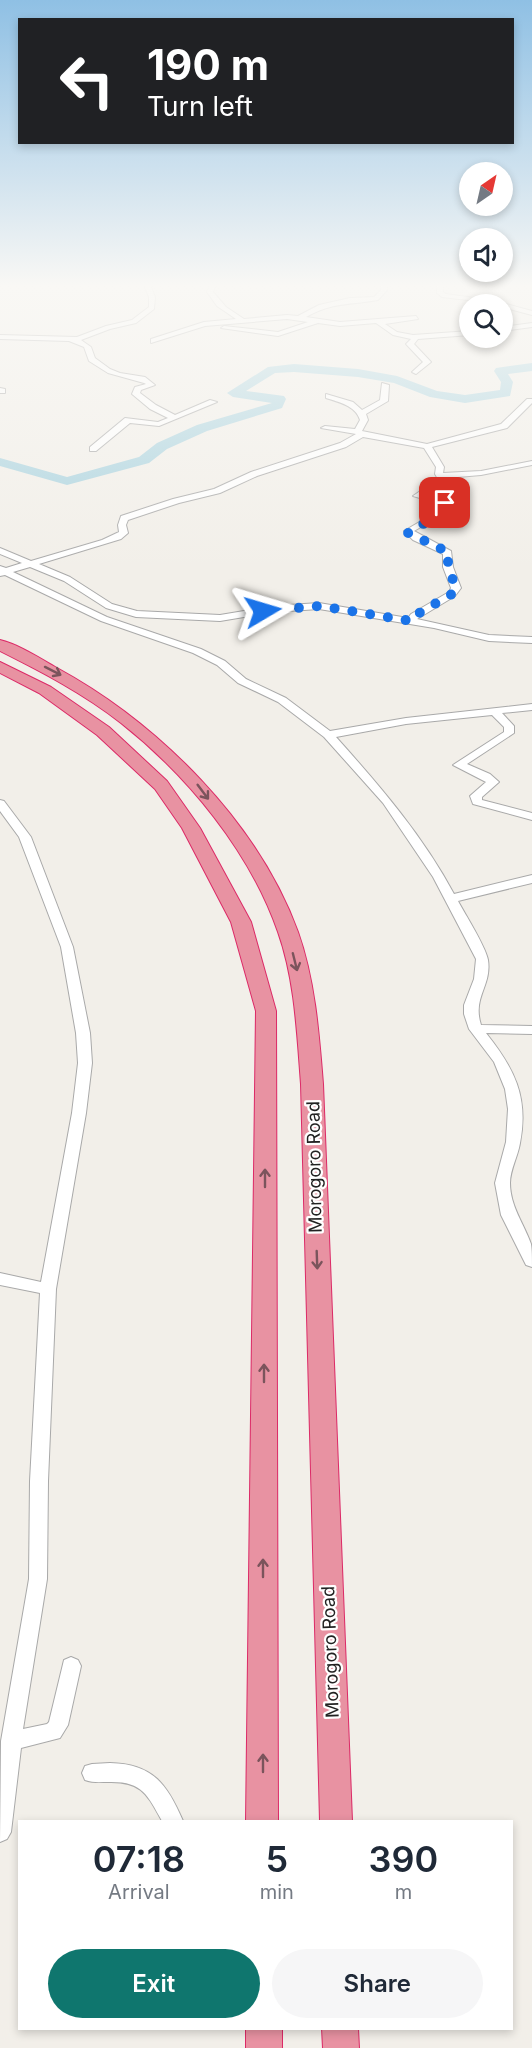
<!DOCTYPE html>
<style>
:root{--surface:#fff;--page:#f6f6f7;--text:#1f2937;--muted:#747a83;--accent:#0f766e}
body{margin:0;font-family:Inter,sans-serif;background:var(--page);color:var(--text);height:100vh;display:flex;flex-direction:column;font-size:22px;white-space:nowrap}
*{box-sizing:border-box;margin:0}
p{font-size:20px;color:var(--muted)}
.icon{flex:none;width:33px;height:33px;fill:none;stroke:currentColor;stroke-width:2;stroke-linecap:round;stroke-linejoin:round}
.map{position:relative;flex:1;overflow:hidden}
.drawer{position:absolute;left:18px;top:1820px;width:495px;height:210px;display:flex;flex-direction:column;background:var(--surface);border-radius:0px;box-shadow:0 3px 9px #0003}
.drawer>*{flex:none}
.top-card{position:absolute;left:18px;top:18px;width:496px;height:126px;border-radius:0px;box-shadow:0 3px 9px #0003;background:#202124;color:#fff;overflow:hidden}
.needle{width:39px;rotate:34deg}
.fabs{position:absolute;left:459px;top:162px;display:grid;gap:12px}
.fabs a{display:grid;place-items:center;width:54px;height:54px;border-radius:50%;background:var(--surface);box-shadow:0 3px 9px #0003;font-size:30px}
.pin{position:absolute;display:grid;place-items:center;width:51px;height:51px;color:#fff;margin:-26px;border-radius:12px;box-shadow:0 3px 9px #0006}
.me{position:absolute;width:66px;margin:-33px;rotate:83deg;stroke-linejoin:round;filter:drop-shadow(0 0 4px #0008)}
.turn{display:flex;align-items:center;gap:21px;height:126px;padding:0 30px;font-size:27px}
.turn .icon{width:78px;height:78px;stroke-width:2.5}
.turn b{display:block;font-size:42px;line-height:51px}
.eta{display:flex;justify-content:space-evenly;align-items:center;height:102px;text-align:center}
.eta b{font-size:36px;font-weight:600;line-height:42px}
.action{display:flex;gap:12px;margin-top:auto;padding:12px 30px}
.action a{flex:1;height:69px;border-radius:36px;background:var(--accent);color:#fff;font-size:24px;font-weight:600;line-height:69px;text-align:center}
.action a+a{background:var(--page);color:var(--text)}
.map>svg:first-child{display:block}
</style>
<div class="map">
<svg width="532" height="2048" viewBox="0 0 532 2048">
<rect width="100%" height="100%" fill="#f2efe9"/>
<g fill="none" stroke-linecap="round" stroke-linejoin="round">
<path stroke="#aad3df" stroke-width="2" d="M0,461L4,462"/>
<path fill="#aad3df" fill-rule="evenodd" d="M532,363V371L508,374L513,382L510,396L465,403L430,397L394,383L358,377L294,372L275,373L246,391L284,396L286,399L282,408L207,431L167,449L149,463L67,485L0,466V458L67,477L139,457L157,443L197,425L272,403L233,397L227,393L268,367L294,364L358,369L397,376L437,391L465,395L500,390L501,382L494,371L496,368Z"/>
<defs>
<path id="minor" d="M144,285H150L155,297L154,309L136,323L110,329L81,340L91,347L95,358L110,369L120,373L145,377L155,385L141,390L140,393L156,405L175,415L210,400L217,402L159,426L130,423L96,451H90V447L125,418L158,422L168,418L150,409L132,394L135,387L146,384L144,383L108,373L89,361L84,347L69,341L0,339V335L77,337L106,326L132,320L149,307V297Z
M210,285H216L213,292L226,307L244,319L287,315L298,316L319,305L350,298L374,297L381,290V285H387V290L378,300C349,305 333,302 306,317L340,322L416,316L418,319L385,324L397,332L413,335L470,331V335L418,339L414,344L431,362L416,374L412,372L423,362L406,344L411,339L393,335L376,323L340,326L318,323L278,336L221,328L224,326L278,332L308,322L287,319L205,326L151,343V339L204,322L236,319L217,306L207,292Z
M437,285H443V292L446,294L495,301L532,311V315L502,307V304L442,297L437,293Z
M532,323V327L502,331V327Z
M382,383L389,385L388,401L366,414L368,420L362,431L427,444L501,424L527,399H532V403L507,428L432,447L444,467L443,473L481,471L532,461V465L481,475L446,478V482L424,495L459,505L414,531L451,551L453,567L461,588L455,596L417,619L489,635L532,637V643L489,641L434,628L319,609L274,612L220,621L136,617L106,608L64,581L30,567L13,572L107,617L201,649L225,661L246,679L286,698L330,731L406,718L532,704V710L502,713L514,726V733L467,764L490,774L499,782L482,797V800L532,813V820L473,804L470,796L486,782L453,765L504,732V727L492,715L406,724L336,737C380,786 423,836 454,894L532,875V883L458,901C465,914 486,947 488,960C492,986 472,997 481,1025L532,1026V1034L486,1033C514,1068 529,1097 520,1143C518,1156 510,1170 510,1183C510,1206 524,1224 531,1244C532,1250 532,1259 532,1267L526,1265L501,1215L495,1183L506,1142L508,1109L505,1089L494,1062L469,1029L464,1014V1005L474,979L476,959L433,877L383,803L324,737L278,702L238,683L217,665L193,653L101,621L5,575L0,576V566L6,568L22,563L0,554V548L31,561L102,540L119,532L118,525L121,516L173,499L214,489L251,472L340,443L356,434L321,428L325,426L355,429L360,420C356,406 339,402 326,398V394L353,402L362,410L380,400ZM363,437L424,448L436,467L435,474L438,479L413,496L447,506L404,531L413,540L443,554V567L451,588L449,592L411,614L408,618L319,603L274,606L220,615L137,611L112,604L70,577L39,564L121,539L128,533L126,525L128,520L179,503L220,493L257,476L346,447Z
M0,388L5,389V393H0Z
M0,800L4,801L31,837L73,947L90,1033L92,1063L86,1113L56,1289L48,1481L47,1579L23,1729L47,1724L49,1722L64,1660L71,1657L78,1660L81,1666L68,1725L60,1738L21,1748L11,1832L7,1839L0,1842L1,1741L29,1579L30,1481L40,1293L0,1285V1273L41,1282L72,1113L78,1063L76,1033L61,947L19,837L0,811Z
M110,1763C153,1764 167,1784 183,1821H162C147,1794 142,1781 108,1782C100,1782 93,1783 85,1780L82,1773L85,1766L92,1764Z"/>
<path id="highway" d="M0,640C20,645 39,658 57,668C158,723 258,822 298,932C315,980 319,1033 323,1084L352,1821H320L301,1084C297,1033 295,980 278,932C250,851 187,775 121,723C84,694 42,672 0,651Z
M0,662L51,687L109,727L167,781L200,828L251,922L276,1011L278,1821H246L256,1011L231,922L182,828L155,789L97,735L39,693L0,673Z
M246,2028H282V2048H246Z
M322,2028H358L359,2048H323Z"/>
</defs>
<use href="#minor" stroke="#a9a9a9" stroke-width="2"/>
<use href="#highway" stroke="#dc2a67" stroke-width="2"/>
<use href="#minor" fill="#fff" fill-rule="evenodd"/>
<use href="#highway" fill="#e892a2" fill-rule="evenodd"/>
</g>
<defs><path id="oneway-shaft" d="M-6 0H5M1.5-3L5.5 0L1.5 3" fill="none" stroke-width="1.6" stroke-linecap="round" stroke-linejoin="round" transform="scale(1.5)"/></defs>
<g stroke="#7b545c">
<use href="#oneway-shaft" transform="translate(53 671) rotate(27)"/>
<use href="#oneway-shaft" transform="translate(203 792) rotate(53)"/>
<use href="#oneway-shaft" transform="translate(295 962) rotate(76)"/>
<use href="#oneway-shaft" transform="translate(265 1178) rotate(-90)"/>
<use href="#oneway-shaft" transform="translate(317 1260) rotate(88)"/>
<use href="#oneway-shaft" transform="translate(264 1373) rotate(-90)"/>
<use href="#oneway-shaft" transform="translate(263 1568) rotate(-90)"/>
<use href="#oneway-shaft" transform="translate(263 1763) rotate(-90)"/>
</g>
<linearGradient id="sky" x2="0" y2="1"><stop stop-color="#8fc0e4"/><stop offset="0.5" stop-color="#f9f8f5"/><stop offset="1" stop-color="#f9f8f5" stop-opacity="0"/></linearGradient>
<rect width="532" height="571" fill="url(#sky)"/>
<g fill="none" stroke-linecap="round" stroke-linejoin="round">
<path stroke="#1a73e8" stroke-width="10" stroke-dasharray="0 18" d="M263,611L320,606L411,621L414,616L452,594L456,588L448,567V552L408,533L455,505L445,503"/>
</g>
<g text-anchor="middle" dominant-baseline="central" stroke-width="4.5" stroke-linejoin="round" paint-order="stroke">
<g font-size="18" fill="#222" stroke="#fff">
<text transform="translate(314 1167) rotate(-91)">Morogoro Road</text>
<text transform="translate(330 1652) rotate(-92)">Morogoro Road</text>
</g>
</g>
</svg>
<div class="fabs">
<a><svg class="needle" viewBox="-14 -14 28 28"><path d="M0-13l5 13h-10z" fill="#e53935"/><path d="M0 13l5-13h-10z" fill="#747a83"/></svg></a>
<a><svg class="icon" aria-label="sound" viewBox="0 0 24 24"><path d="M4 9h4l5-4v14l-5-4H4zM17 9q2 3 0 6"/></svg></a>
<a><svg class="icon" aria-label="search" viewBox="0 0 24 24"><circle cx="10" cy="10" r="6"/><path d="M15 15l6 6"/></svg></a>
</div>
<div class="pin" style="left:445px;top:503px;background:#d93025"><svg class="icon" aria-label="arrive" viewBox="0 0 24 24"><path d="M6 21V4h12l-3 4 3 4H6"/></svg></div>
<svg class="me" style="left:263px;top:611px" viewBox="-20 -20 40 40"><path d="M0-17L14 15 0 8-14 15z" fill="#1a73e8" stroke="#fff" stroke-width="4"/></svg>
<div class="top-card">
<div class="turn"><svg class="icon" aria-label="left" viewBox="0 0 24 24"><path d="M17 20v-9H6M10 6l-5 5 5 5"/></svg><div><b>190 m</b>Turn left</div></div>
</div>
<section class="drawer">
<div class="eta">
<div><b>07:18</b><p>Arrival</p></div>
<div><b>5</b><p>min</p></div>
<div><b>390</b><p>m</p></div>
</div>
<div class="action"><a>Exit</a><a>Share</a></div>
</section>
</div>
